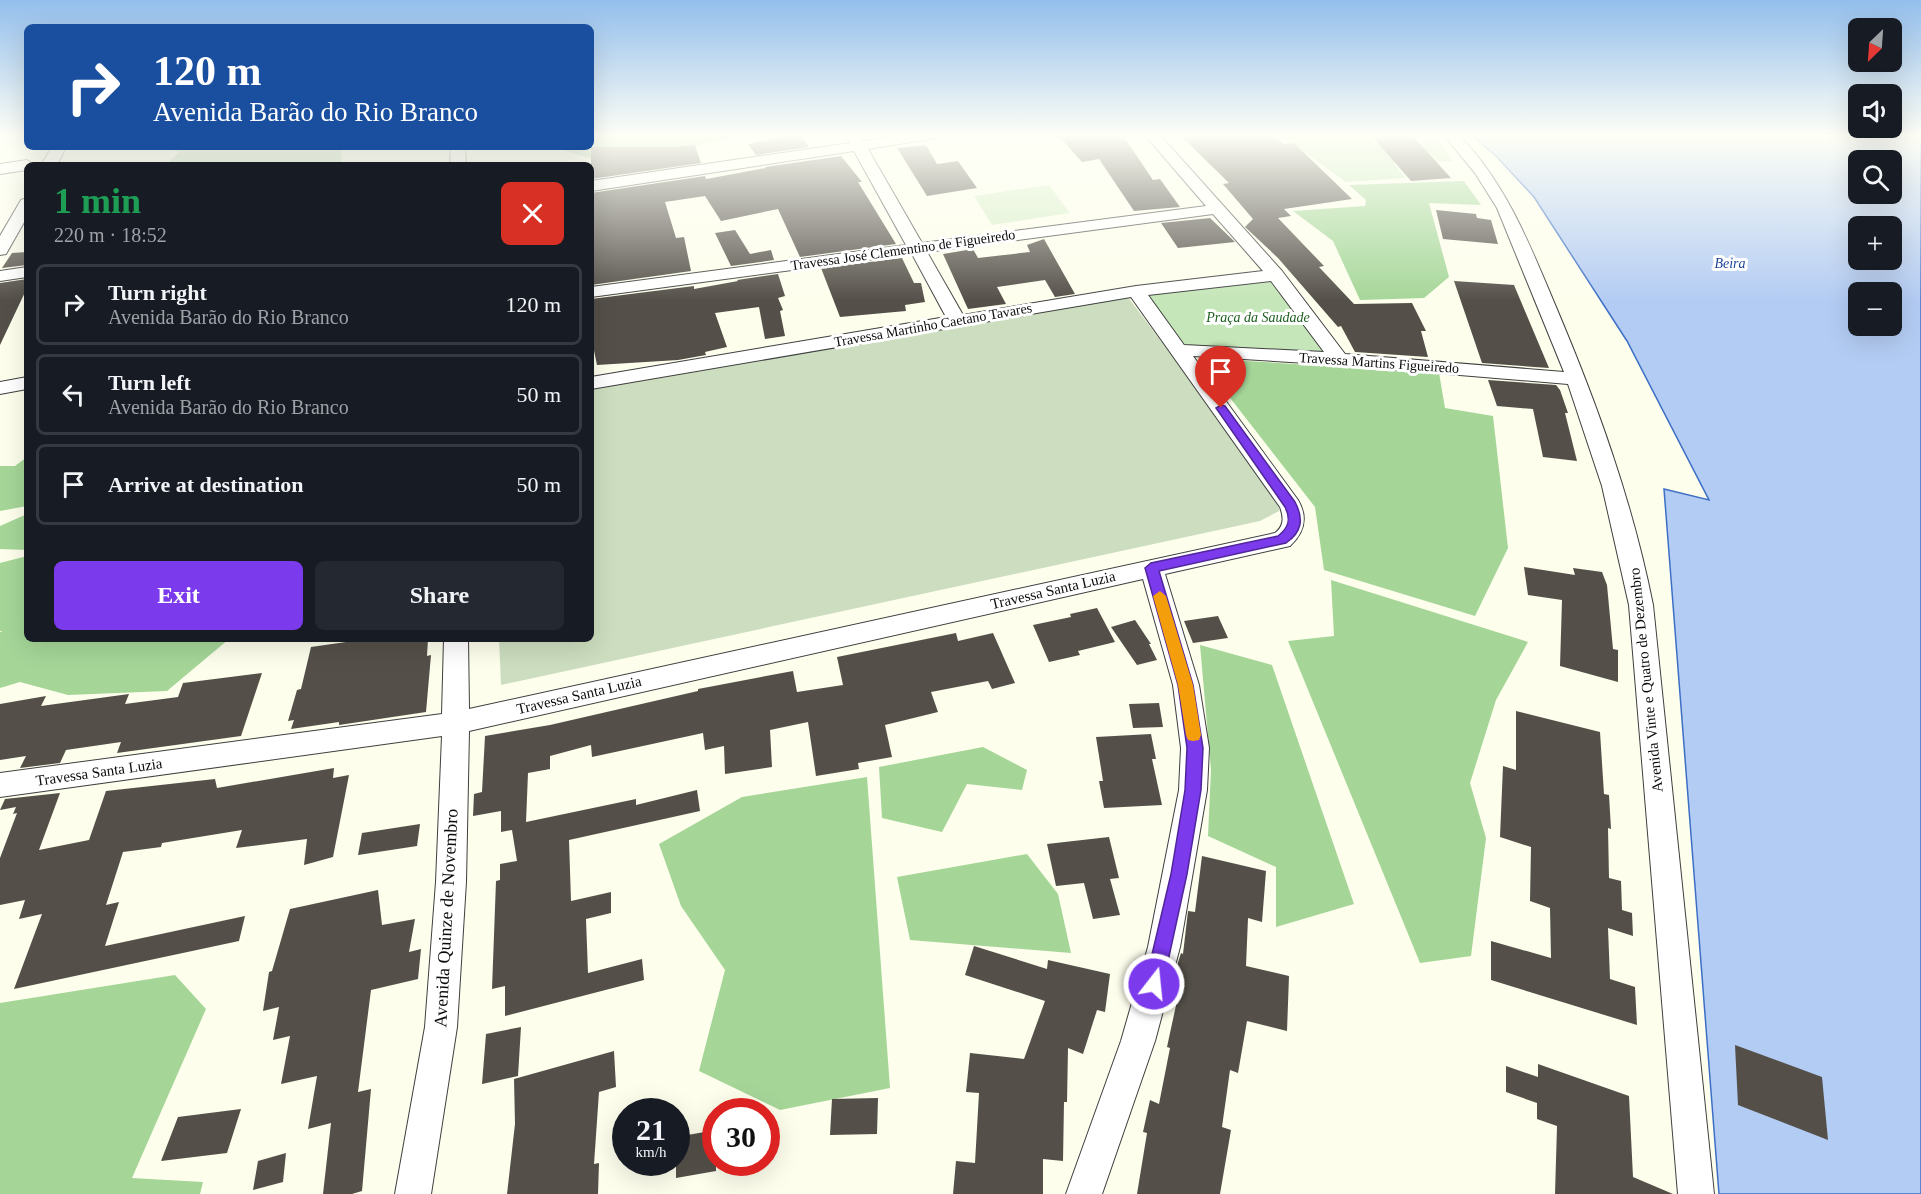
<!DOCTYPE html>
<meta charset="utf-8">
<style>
:root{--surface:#171b24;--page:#242831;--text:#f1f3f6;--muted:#9ea1a6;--line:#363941;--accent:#7c3aed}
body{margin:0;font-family:"Times New Roman",serif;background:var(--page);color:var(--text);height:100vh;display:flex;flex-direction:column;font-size:22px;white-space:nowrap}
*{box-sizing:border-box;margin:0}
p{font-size:20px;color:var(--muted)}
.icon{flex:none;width:33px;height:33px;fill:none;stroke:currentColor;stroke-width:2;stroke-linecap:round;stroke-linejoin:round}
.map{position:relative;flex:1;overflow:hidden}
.sheet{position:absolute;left:24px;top:162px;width:570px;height:480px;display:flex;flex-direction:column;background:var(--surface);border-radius:9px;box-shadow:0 6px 24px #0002}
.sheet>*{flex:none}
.hud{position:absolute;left:24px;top:24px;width:570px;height:126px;border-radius:9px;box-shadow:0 6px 24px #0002;background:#1a4fa0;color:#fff;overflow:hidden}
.needle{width:39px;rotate:205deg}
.controls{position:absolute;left:1848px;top:18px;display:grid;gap:12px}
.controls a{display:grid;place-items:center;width:54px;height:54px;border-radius:9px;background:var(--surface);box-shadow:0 6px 24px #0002;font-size:30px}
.speed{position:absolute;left:612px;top:1098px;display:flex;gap:12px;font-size:30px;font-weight:700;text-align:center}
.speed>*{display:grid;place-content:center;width:78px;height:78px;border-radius:50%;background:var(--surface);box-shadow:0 6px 24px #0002;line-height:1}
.speed small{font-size:15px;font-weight:400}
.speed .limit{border:9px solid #d22;background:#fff;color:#111}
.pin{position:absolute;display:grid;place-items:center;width:51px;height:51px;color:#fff;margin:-62px -26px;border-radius:50% 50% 50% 0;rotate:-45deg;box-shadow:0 0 6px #0007}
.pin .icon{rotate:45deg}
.me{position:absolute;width:66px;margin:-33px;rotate:16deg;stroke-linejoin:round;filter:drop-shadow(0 0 4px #0008)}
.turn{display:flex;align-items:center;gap:21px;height:126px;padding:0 30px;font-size:27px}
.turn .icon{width:78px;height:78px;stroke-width:2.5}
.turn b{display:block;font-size:42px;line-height:51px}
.round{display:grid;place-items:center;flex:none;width:63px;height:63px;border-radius:9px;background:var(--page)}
.summary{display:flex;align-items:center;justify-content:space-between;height:102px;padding:0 30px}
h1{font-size:36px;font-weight:800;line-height:45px;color:#1e9e55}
.cta{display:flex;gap:12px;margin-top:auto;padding:12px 30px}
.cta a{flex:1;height:69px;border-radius:9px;background:var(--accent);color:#fff;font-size:24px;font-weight:800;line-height:69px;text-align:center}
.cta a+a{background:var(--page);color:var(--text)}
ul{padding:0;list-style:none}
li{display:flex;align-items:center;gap:18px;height:81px;margin:0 12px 9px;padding:0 18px;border:3px solid var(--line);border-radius:9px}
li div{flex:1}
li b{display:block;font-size:22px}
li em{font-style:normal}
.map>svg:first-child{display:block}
</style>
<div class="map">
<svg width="1921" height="1194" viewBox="0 0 1921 1194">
<rect width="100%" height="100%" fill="#fdfeec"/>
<path fill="#c5e6b8" d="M1279,134H1353L1383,145L1439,141L1453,161L1394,163L1405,178L1346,182Z
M1274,279L1333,357L1183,348L1143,293Z"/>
<path fill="#a5d698" d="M591,134H751L674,150L596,160L552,147H591Z
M166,147H342L341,165H165L180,152Z
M1464,181L1481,205L1429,203L1449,277L1424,298L1360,300L1333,241L1293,211L1365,206L1366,200L1349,185Z
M1199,358L1439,373L1445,408L1493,416L1508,548L1475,616L1324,570L1315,507Z
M27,457V506L0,511V466H15Z
M27,514V550L0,549V526Z
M27,556V639H229L167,691L68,695L20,682L0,688V632L3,631H0V563Z
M1331,580L1528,642L1496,700L1470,783L1486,838L1471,956L1420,963L1288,641L1334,636Z
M1200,645L1272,665L1354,904L1276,927V867L1208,836L1211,770Z
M983,747L1027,770L1022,790L967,784L942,832L882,818L879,767Z
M867,777L890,1088L780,1110L699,1071L725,970L681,906L659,844L742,797Z
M1027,854L1058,894L1071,953L910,940L897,877Z
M175,975L206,1009L132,1178L203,1182L200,1194H0V1003Z"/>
<path fill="#ccdebf" d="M1127,296L1279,497V511L1260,521L501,685L499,639H591V389Z"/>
<path fill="#d8eec9" d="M1049,185L1070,213L992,225L974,196Z"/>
<path fill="#b3ccf3" stroke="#3e6fc6" stroke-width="1.5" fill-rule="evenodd" d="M1470,134H1921V1194H1719L1664,489L1709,500L1627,341L1534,197L1496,156ZM1858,160H1892V194H1858ZM1858,226H1892V260H1858ZM1858,292H1892V326H1858Z"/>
<path fill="#545049" d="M799,134L809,147L756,155L748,144Z
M1057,134H1122L1153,180L1160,179L1180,207L1134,211L1099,159L1082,162Z
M1179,134H1272L1283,144L1294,143L1352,199L1284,209L1291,216L1278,218L1324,266L1319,267L1354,304L1412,303L1426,331H1421L1428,357L1355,352L1341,326L1338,327L1278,258L1245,227L1253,219L1223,184L1229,183Z
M1370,134H1411L1451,178L1411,181Z
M695,145L701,163L591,179V147H678Z
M926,145L937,164L958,161L977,188L927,196L897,148Z
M841,156L862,182H858L896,244L800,257L778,209L721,221L705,196L665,202L676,238L684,237L691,271L591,285V193L705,176L706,179L766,168L765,167Z
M1436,210L1476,214L1477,218L1491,220L1498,244L1443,239Z
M1210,218L1235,242L1178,248L1161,223Z
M735,230L750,254L771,250L774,260L731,266L715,233Z
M1044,239L1075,294L1055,297L1045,280L997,287L1006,304L968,309L943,254L973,249L978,258L1030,252L1027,245Z
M27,252V265L2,268L12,253Z
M902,258L914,283H921L925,302L905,305L906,311L840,317L821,268Z
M778,274L785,296L778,298L783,310L780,311L785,336L765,339L759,307L715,313L727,347L705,352L706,355L678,360L597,365L591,336V299L694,286V289L738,281L737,280Z
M27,279V288L0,345V283Z
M1454,281L1514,285L1549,368L1482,363Z
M1488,380L1556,385L1560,390L1568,413H1565L1577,461L1543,457L1533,409L1497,406Z
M1524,567L1575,575L1573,568L1602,572L1607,585L1613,649L1618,650V682L1560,666L1562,600L1528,595Z
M1097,608L1115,642L1078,651L1080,655L1049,662L1033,625L1071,617L1070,614Z
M1218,616L1228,638L1193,643L1184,621Z
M1135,620L1151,644H1149L1157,660L1137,665L1111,627Z
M956,633L958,641L993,633L1015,683L992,689L988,681L931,692L938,712L885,725L892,757L858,763L859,769L816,776L808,722L770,730L772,767L725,774L724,746L705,750L703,733L592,757L591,745L550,756V769L528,773L526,822L636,799V805L697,790L700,811L569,840L571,901L611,892V913L586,919L588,973L642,959L644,980L505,1016V986L492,989L496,881L500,880V864L517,861L512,830L501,832V811L473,816L474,794L482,792L485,736L550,725L698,691V689L793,671L797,692L843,685L837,657Z
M367,639H428L427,656L431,655L426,712L339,725V722L291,729L294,720L288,721L297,690L301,689L311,647Z
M262,673L241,736L117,753L121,742L66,750L60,763L20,768L26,756L0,760V704L46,696L41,706L129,694L125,704L178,697L183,683Z
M1159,703L1163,727L1133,728L1129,704Z
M1516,711L1600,732L1604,794L1609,795L1611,829L1608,828L1609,878L1621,881L1622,910L1632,913L1633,936L1608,928L1610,979L1635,987L1637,1025L1491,980V941L1551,958L1550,908L1530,901L1531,847L1500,837L1503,766L1516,770Z
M1151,734L1156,759H1152L1162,805L1104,808L1099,781H1103L1096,737Z
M334,768L333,778L349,775L333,857L304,865L307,839L236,848L242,830L162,843L161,847L123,852L106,905L119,902L105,946L245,916L239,941L14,989L42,914L19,919L25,900L0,905V858L17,813L13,814L16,807L0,810L5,799L60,793L39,850L89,840L106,791L215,779L217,788Z
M420,824L417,846L358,855L362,833Z
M1109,837L1119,878L1110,879L1120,915L1093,919L1084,883L1056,886L1047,844Z
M1202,856L1266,871L1262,922L1248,918L1246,966L1289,976L1287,1031L1247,1021L1238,1073L1230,1070L1222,1127L1231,1130L1220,1194H1137L1147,1133L1143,1132L1150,1100L1159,1104L1170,1048L1167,1047L1178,996L1173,995L1176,969L1181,953L1183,954L1188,911L1195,912Z
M378,890L382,925L415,919L409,952L421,949L418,979L371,990L358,1092L371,1089L362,1191L352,1194H323L331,1123L308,1129L317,1076L281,1084L290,1036L273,1040L279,1007L263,1011L269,972L272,971L290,909Z
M974,946L1047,969L1048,960L1110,974L1105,1012L1097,1010L1083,1054L1068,1048L1067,1102H1064L1063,1161L1043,1159V1194H953L956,1161L975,1163L979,1093L966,1092L970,1053L1024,1059L1045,1001L965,975Z
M521,1027L518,1076L482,1084L486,1034Z
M1735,1045L1822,1077L1828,1140L1738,1105Z
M614,1051L616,1087L599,1092L594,1164L599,1163L598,1194H507L515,1124L514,1079Z
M1538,1064L1629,1096L1633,1177L1673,1194H1555L1557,1126L1537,1119V1103L1506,1092V1066L1538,1077Z
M878,1098L877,1134L830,1135L832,1099Z
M241,1109L227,1153L161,1161L178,1117Z
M716,1130V1171L676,1178V1137Z
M286,1153L283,1182L253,1190L258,1161Z"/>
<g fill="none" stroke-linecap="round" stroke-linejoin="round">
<defs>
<path id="street" d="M845,134H859L863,141L909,134H943L936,138L868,149L922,243L1206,206L1144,134H1159L1282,271L1345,354L1564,372L1497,208L1475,173L1443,134H1458C1506,183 1530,245 1556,307C1597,404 1632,500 1653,605L1714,1194H1678L1629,605L1602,486L1568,384L1339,365L1193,356L1298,500C1308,517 1305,532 1290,546L1165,574L1199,685L1209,748L1207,790L1180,947L1155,1041L1102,1194H1066L1121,1041L1148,947L1179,790L1181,748L1173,685L1143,579L469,731L466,882L457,1027L431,1194H395L425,1027L436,882L442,736L0,797V773L442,714L444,639H468L469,709L1275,533C1284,526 1284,518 1280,507L1131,297L591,389V377L946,317L912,254L591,297V287L906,245L854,151L591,191V181L850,143ZM1213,214L1263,271L1136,286L963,315L927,252ZM1271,281L1324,352L1184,345L1148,295Z
M52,147H66L57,165H41Z
M451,147H465L466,165H450Z
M27,160L35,165H27V170L0,174V164Z
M27,198V217L6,254L0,255V236L21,200Z
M27,267V277L0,281V271Z
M27,377V389L0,394V382Z"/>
</defs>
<use href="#street" stroke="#3f3f3f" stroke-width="2"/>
<use href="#street" fill="#fff" fill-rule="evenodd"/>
</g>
<linearGradient id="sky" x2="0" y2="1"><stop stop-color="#93beec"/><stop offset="0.45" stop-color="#fefff6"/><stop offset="1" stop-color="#fefff6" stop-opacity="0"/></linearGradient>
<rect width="1921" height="301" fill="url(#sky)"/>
<path fill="#7c3aed" stroke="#51269a" stroke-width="1.5" d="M1221,405L1225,406L1295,502C1304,519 1302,532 1286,543L1159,571L1193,685L1203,748L1201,790L1187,874L1163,984L1160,991L1154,993L1147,991L1145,984L1171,874L1185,790L1187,748L1178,685L1145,568L1151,563L1278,536C1289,528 1291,519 1285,507L1216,408Z"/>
<path fill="#f59e0b" d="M1160,591L1166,596L1193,685L1201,735L1199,740L1193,741L1188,740L1186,735L1178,685L1153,596Z"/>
<g text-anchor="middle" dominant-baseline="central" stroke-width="6" stroke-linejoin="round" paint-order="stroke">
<g font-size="14" fill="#0c0c0c" stroke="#fff">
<text transform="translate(903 250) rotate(-8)">Travessa José Clementino de Figueiredo</text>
<text transform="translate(933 325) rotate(-10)">Travessa Martinho Caetano Tavares</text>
<text transform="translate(1379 363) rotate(4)">Travessa Martins Figueiredo</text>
</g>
<g font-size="14" font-style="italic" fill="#1c4497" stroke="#fff">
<text x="1730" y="263">Beira</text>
</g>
<g font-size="14" font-style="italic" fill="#206022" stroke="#fff">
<text x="1258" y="317">Praça da Saudade</text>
</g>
<g font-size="15" fill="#0c0c0c" stroke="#fff">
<text transform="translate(1053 590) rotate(-13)">Travessa Santa Luzia</text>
<text transform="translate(1646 680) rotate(-96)">Avenida Vinte e Quatro de Dezembro</text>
<text transform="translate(579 695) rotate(-13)">Travessa Santa Luzia</text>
<text transform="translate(99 772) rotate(-8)">Travessa Santa Luzia</text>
</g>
<g font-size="18" fill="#0c0c0c" stroke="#fff">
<text transform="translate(446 918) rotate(-87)">Avenida Quinze de Novembro</text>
</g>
</g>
</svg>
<div class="controls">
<a><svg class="needle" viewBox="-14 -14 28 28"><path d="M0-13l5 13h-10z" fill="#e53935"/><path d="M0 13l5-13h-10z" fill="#9ea1a6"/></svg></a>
<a><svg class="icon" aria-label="sound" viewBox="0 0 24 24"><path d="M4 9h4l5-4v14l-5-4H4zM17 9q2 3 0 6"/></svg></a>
<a><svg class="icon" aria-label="search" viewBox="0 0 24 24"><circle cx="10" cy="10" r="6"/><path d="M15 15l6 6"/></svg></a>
<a>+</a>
<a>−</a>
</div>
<div class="speed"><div>21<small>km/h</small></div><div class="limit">30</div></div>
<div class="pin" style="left:1221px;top:408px;background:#d93025"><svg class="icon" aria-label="arrive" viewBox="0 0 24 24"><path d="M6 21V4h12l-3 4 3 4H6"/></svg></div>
<svg class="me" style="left:1154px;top:984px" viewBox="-20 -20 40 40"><circle r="17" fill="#7c3aed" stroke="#fff" stroke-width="3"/><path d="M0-11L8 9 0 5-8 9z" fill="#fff"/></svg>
<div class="hud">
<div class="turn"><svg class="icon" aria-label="right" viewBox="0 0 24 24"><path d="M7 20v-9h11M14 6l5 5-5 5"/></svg><div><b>120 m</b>Avenida Barão do Rio Branco</div></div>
</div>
<section class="sheet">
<div class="summary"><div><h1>1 min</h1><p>220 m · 18:52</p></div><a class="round" style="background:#d93025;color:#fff"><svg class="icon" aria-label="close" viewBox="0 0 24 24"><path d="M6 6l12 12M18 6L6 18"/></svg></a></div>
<ul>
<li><svg class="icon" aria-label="right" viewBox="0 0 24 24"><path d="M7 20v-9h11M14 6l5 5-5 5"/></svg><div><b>Turn right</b><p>Avenida Barão do Rio Branco</p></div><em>120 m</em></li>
<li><svg class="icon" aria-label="left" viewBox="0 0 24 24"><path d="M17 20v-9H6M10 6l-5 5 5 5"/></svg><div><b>Turn left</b><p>Avenida Barão do Rio Branco</p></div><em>50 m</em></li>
<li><svg class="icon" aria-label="arrive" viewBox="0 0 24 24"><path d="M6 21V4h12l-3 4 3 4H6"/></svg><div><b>Arrive at destination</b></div><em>50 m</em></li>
</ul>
<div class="cta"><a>Exit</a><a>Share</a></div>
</section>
</div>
